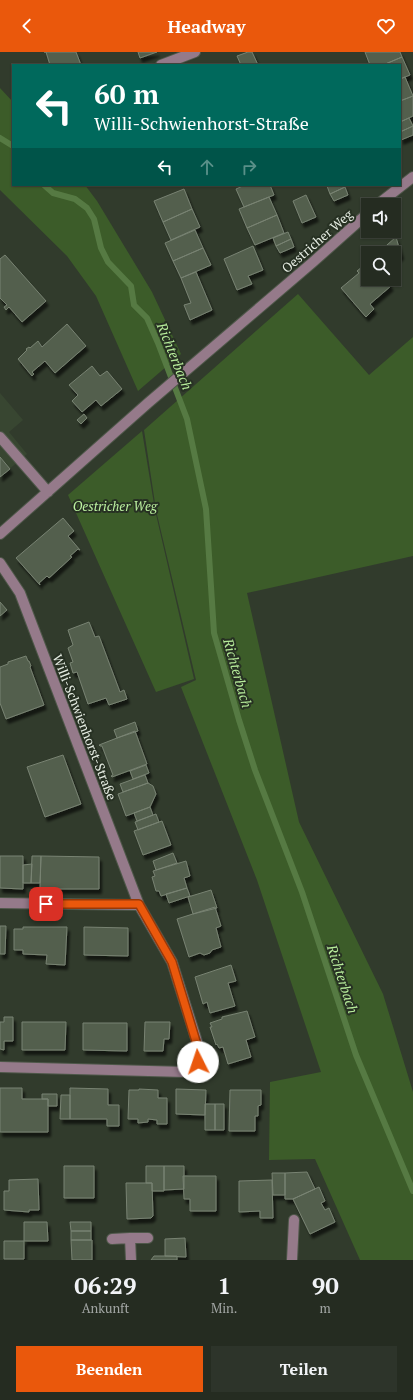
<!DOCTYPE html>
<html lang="de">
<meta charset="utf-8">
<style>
:root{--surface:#252c21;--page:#2d342a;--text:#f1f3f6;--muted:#a3a7a5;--line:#42483f;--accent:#ea580c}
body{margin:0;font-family:"PT Serif",serif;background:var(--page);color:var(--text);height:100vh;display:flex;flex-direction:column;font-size:15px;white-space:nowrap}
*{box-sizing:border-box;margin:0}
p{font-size:13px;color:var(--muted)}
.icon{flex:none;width:22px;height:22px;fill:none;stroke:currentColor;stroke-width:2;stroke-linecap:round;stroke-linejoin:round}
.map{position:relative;height:1208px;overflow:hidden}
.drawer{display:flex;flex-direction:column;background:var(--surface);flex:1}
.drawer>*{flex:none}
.guide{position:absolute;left:12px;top:12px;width:389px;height:122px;border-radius:0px;box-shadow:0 1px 3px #0004,0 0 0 1px var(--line);background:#00695c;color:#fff;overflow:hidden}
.tools{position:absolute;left:361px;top:146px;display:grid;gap:8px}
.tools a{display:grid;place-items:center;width:40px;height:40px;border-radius:0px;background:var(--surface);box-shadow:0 1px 3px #0004,0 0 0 1px var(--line);font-size:20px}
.pin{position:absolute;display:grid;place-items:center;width:34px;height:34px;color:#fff;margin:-17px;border-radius:8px;box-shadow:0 2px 6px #0006}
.me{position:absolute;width:44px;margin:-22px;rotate:356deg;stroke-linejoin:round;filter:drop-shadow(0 0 3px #0008)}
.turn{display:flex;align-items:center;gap:14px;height:84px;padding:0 16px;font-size:18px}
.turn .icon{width:52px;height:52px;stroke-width:2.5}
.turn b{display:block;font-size:28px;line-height:34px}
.lanes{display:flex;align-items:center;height:38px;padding:0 16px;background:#0003;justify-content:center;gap:20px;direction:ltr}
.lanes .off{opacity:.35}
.eta{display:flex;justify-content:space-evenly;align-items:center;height:68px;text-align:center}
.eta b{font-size:24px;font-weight:700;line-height:28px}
.action{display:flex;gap:8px;margin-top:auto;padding:8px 16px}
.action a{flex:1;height:46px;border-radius:0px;background:var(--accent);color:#fff;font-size:16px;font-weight:700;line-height:46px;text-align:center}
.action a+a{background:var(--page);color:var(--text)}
header{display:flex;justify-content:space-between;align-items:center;height:52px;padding:0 16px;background:var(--accent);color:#fff;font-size:18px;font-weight:700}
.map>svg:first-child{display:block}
</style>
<header><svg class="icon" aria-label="back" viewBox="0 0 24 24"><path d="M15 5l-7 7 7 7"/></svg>Headway<svg class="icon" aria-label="heart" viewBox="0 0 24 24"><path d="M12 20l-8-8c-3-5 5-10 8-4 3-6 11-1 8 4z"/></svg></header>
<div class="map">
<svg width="413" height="1208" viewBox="0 0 413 1208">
<defs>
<filter id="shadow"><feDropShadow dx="2.5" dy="4.5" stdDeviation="1" flood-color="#0009"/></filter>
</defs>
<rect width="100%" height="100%" fill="#313b2c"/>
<path fill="#384631" d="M0,341L23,368L9,380L27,402L0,425Z"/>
<path fill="#3c5c29" d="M0,36L13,50V133H85L97,149L152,240L181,302L138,339L96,244L67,204L0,138Z
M298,242L369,323L413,285V504L247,541L299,770L383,942L413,1040V1208H360L315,1107L269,1108L270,1030L321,1020L257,828L181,635L196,628L156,458L144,378Z
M142,379L155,458L194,627L156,640L68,443Z"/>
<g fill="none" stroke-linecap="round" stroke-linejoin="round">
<path stroke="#567a43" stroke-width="6" d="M0,86L13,94
M44,133L53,141L75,147L87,156L94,167L101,196L108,210L131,234L134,253L147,266L158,291L187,367L206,457L214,581L239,668L255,718L302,840L356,1003L413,1139"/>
</g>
<path fill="#535e4e" stroke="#788372" filter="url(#shadow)" d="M44,0H76L81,13H50L46,0Z
M138,0H157L140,6Z
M248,0H252L258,13H241L237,4Z
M365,0H400L402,5L383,13H370Z
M402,5L410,23L400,27V13H383Z
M405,25L413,44L400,49V27Z
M413,44V64L400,70V49Z
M409,66L413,74L400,80V70Z
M413,74V83L401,88L400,80Z
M245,133H270L274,143L244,155L236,137Z
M330,133H344L345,135L330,142L327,134Z
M345,135L348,143L334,149L330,142Z
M184,137L192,157L163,170L154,149Z
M306,143L316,165L302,171L293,149Z
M269,145L277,163L247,176L239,157Z
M192,157L200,175L171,188L163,170Z
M277,163L284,181L255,193L247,176Z
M195,178L203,196L173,209L165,191Z
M288,180L291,187L276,194L273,186Z
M396,185L401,203L394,209V201H378Z
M291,187L294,195L280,201L276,194Z
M253,194L263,218L248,224L252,232L237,238L224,207Z
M203,196L211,213L181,226L173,209Z
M5,203L46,249L22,270L9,255L6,258L4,255L7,253L0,246V207Z
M368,210V227H392L388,231L391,234L370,252L374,257L366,265L341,236L359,221L357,219Z
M196,220L212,258L190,268L184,253L191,251L181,226Z
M67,272L86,294L55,321L45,309L32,320L34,322L32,324L18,307L27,298L26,297L29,295L30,296L38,289L42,295Z
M92,314L100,324L107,319L122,337L101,354L96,348L82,360L72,349L78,343L69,333Z
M84,362L87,366L81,372L77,368Z
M0,405L10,417L0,425Z
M63,466L74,479L68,484L80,498L78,497L70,504L72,505L49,526L47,524L39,531L40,533L16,506Z
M0,550L7,558L0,564Z
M89,570L95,585L99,584L120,640L124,638L127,647L109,653L106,646L88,652L77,620L73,621L70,611L73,610L68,596L73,593L68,578Z
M26,604L28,609H29L31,614L30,615L44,653L6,667L0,651V615L8,612V610Z
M135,670L138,679L117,686L114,678Z
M135,679L147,712L112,725L111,724L113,723L102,694H100L99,693Z
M63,703L81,752L45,765L27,715Z
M146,713L149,721L133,727L130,719Z
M145,723L148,731L123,740L120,732Z
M148,731L153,734L156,742L150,755L126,764L118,742Z
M150,755L153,763L137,769L134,761Z
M156,762L159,770L138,778L135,770Z
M162,769L171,793L143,803L134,779Z
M173,801L177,811L156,818L153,809Z
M0,804H23V837L0,836Z
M32,804H41L40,831H31Z
M41,804L99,805V837H40Z
M186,809L190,824L184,826L187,836L161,844L159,839H156L152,825L155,824L153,819Z
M32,812L31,831H23V813Z
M187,836L190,844L169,851L166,842Z
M211,838L217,856L193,862L188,845Z
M215,855L221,874L216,876L221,895L212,898L210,901L204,903L200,901L189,905L177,867Z
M0,874H6L5,902H0Z
M23,875H67L65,913L46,912L47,903L23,902V898H14V877H23Z
M84,875L128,876V904L84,903Z
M231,913L236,929L228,931L235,954L210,961L207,950L203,952L195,925Z
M247,959L255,985L246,988L251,1005L228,1012L223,995L219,996L217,992L216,993L210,975H212L210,971L222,967V965Z
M4,965H13V989H4V998L0,997V970H4Z
M22,970H66L65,998H22Z
M145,970H170L169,987H164L163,999H144Z
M83,971H127V999L83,998Z
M0,1036H22V1047H48V1080H0Z
M70,1036L108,1037V1053H119V1074H107V1067H70Z
M139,1037L158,1038V1046H167V1072H157V1068L148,1067V1070L138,1071V1067H128L129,1038H139Z
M176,1037L206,1038L205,1063L176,1062Z
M230,1038H261V1053L258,1054V1064H255V1079H229Z
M42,1042H57V1054H48V1047H42Z
M61,1043H70V1067H60Z
M205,1052H215V1078H205Z
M215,1052H224V1078H215Z
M64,1114H94V1146H64Z
M146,1114H164V1139H152V1131H146Z
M164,1114H184V1137L164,1138Z
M307,1120L315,1137L293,1147H285V1121Z
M272,1121H285V1143H273Z
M183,1124H216V1159H190V1147H184Z
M38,1127L39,1158H29V1160L4,1158V1139H9V1128Z
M272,1128L273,1166H260V1159L239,1160V1129Z
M126,1131H152L153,1164L151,1166L127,1167Z
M319,1135L325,1149L321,1151L325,1158L329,1156L335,1170L310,1182L293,1147Z
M24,1170H47L48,1189H24Z
M70,1170H91V1179H71Z
M71,1179H91V1188H71Z
M185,1186L186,1205L165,1204V1187Z
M71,1188H92V1208H72Z
M4,1189H24V1207H4Z
M154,1204H177V1208H151Z"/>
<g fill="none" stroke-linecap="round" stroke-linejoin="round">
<defs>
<path id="minor" d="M161,13L195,0
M377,153L413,125
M0,385L48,440
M0,482L148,351L313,210L368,161
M0,511L20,541L139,853L172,910L199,996L198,1010L186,1020L0,1015
M0,851L139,853
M130,1186H148
M112,1187L130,1186L131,1208
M292,1208L294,1168"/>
</defs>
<use href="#minor" stroke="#4e5749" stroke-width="12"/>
<use href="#minor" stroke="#957a8a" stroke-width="10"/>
</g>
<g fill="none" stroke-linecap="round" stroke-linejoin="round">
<defs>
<path id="route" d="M46,852H139L172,910L198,996V1010"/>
</defs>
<use href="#route" stroke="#983908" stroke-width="10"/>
<use href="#route" stroke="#ea580c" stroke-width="7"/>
</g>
<g text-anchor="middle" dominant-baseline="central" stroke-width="4" stroke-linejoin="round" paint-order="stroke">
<g font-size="13" fill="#e6ede3" stroke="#273123">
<text transform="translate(317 189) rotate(-41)">Oestricher Weg</text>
<text transform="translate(85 675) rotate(69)">Willi-Schwienhorst-Straße</text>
</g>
<g font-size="13" font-style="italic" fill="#bcf1a0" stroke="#273123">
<text x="115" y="454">Oestricher Weg</text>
</g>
<g font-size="14" font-style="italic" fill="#b6eb9a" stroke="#273123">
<text transform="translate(175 304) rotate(68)">Richterbach</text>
<text transform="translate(238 621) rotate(74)">Richterbach</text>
<text transform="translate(343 927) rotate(72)">Richterbach</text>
</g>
</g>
</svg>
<div class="tools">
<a><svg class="icon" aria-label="sound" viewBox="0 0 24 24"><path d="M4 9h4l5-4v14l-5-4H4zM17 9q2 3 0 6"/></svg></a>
<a><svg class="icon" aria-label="search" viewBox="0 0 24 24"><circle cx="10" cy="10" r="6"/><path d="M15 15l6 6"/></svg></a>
</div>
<div class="pin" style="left:46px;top:852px;background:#d93025"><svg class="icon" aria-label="arrive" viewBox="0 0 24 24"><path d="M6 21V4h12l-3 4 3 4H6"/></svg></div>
<svg class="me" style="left:198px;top:1010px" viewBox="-20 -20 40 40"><circle r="19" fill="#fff"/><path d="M0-13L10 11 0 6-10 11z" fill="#ea580c"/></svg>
<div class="guide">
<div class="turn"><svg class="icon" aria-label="left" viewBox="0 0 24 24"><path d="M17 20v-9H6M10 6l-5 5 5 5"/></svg><div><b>60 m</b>Willi-Schwienhorst-Straße</div></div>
<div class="lanes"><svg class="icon" aria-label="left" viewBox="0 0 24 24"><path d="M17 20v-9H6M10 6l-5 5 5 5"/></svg><svg class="icon off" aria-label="ahead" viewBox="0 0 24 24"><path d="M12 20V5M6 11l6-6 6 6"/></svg><svg class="icon off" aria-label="right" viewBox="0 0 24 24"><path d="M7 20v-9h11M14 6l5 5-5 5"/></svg></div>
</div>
</div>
<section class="drawer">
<div class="eta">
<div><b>06:29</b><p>Ankunft</p></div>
<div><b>1</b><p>Min.</p></div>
<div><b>90</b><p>m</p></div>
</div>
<div class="action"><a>Beenden</a><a>Teilen</a></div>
</section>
